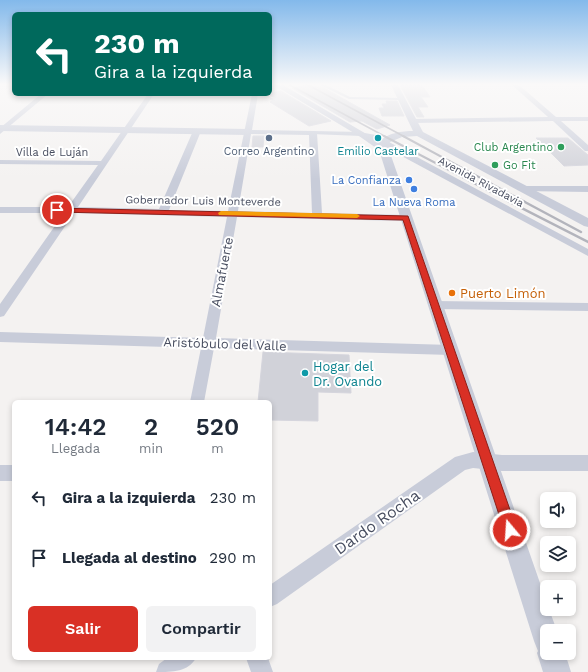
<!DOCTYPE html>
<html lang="es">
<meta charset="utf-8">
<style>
:root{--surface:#fff;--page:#f2f2f3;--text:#1f2937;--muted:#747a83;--accent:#d93025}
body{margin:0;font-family:"Work Sans",sans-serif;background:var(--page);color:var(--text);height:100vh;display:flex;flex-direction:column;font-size:15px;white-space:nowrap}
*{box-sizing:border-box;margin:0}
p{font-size:13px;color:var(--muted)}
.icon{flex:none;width:22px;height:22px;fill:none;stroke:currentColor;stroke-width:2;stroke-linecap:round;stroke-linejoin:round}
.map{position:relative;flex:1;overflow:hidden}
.panel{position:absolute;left:12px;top:400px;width:260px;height:260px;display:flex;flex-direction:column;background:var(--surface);border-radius:6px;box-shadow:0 2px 6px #0003}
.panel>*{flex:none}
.top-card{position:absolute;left:12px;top:12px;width:260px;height:84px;border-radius:6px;box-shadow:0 2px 6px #0003;background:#00695c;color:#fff;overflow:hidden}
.controls{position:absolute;left:540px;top:492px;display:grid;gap:8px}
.controls a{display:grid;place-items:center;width:36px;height:36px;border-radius:6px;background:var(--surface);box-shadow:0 2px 6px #0003;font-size:20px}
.pin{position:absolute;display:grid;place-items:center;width:34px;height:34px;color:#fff;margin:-17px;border:2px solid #fff;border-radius:50%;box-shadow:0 1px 4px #0007}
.me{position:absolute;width:44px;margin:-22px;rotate:342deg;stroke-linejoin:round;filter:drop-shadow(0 0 3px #0008)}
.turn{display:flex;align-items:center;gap:14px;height:84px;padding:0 16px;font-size:18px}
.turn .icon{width:52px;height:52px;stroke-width:2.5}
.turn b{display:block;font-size:28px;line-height:34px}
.eta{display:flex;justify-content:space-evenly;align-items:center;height:68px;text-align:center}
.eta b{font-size:24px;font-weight:600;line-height:28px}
.primary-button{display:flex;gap:8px;margin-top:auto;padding:8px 16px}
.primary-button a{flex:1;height:46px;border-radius:6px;background:var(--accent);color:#fff;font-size:16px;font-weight:600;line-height:46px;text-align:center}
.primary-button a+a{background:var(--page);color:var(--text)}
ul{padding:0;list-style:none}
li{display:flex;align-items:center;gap:12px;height:60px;padding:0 16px}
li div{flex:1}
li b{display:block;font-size:15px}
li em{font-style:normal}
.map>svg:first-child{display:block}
</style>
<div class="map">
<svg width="588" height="672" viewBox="0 0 588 672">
<rect width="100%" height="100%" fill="#f4f2f1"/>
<path fill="#d1d2d9" stroke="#d5d5dd" d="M307,85L324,88L390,125L377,129L362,121L350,122L292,88Z
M400,85H422L430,97H421L428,107H418L424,117H417Z
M281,91L331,121L309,126L270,102L273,101L270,99L275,98L268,94Z
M386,101H397L404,116H382L379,108H384L382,104H387Z
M253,136H264L263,147H252Z
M536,138H568L588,155V165L564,166Z
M263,352L349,355L351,393L318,392V421L270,420V402H258Z"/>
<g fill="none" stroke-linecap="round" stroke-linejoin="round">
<path fill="#c8ccd9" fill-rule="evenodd" d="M320,85H326L350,97L400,98L402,99L400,100L349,99Z
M313,131L362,132L365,134L362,136L311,134L310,133Z"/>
<path fill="#c8ccd9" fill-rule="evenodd" d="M512,85H519L556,117H588V121H561L588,145V151H585L553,121L412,123L409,121L412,119L548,117Z
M41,94H48L0,134V128Z
M148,94H154L78,207L159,209L193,131L197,129L201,131L169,210L228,211L252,94H258L252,130L313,131L317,133L322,213L405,215L410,218L405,221L237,217L216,338L451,345L456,346L458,350L456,354L451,355L214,348L204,402H190L201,348L0,342V332L203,338L227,217L74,213L4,316L0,317V304L64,213H0V207H68L98,165L0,164V160L101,161ZM251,134L309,135L312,213L238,211Z
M359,132L376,135L588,249V256L370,139L359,136Z
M524,186H588V192L521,191L520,189L521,187Z
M435,301L588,303V311L435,309L431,308L429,305L431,302Z
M473,452L502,455H588V471H502L473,468L465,470L277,604L270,607V585L455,457Z
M0,465H14V481H0Z
M167,658H196C188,672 173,672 156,672L159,664Z
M246,658H268L273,672H251Z"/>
<path fill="#c8ccd9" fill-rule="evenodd" d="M274,85H283L380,142C386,133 403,131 413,131L391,85H398L423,132L588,218V227L584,226L417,136L402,137L390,142L388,146H386L389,150L547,603V609H549L557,631H547V653H565L571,672H543L537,653L538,651L534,641L379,150L359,136Z
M0,125L248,129L252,132L248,135L0,131Z"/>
<path stroke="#b3b4bc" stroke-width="1.5" d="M290,85L386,137
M308,85L405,137"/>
<path stroke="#b3b4bc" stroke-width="2" d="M384,136L510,202
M403,136L525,202"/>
<path stroke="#b3b4bc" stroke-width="2.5" d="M508,201L588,242
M523,201L581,232"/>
</g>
<linearGradient id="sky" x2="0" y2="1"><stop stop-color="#83b9eb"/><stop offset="0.47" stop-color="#faf9f9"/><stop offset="1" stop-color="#faf9f9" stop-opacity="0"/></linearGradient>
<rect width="588" height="179" fill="url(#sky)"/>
<path fill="#d93025" stroke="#8d1f18" d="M54,208L408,216L517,530L515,535L510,537L506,535L504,530L403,220L57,212L54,211Z"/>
<path fill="#f59e0b" d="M221,211L357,214L360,216L357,218L219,215L218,213Z"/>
<circle fill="#5c6f8a" stroke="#fff" stroke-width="1.5" cx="269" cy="138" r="4"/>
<g fill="#0f9aa8" stroke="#fff" stroke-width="1.5">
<circle cx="378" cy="138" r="4"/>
<circle cx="305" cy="373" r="4"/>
</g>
<g fill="#2e9e5b" stroke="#fff" stroke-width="1.5">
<circle cx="561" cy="147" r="4"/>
<circle cx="495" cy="165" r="4"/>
</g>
<g fill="#3f7fe0" stroke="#fff" stroke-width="1.5">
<circle cx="409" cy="180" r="4"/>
<circle cx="414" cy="189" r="4"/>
</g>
<circle fill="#e8710a" stroke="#fff" stroke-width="1.5" cx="452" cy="293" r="4"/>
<g text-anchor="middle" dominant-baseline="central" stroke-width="4" stroke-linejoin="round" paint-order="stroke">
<g font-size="11" fill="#27864d" stroke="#fff" text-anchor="end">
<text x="553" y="147">Club Argentino</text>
<text x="503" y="165" text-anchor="start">Go Fit</text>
</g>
<g font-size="11" fill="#4e5e75" stroke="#fff">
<text x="269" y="151">Correo Argentino</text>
</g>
<g font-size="11" fill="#0d838f" stroke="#fff">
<text x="378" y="151">Emilio Castelar</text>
</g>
<g font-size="11" fill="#484e60" stroke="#fff">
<text x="52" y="152">Villa de Luján</text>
<text transform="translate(481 182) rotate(28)">Avenida Rivadavia</text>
<text transform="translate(203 201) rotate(1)">Gobernador Luis Monteverde</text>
</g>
<g font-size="11" fill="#366cbe" stroke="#fff" text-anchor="end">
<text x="401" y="180">La Confianza</text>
<text x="414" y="202" text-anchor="middle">La Nueva Roma</text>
</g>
<g font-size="13" fill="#484e60" stroke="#fff">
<text transform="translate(222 272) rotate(-79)">Almafuerte</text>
<text transform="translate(225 344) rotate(2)">Aristóbulo del Valle</text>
</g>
<g font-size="13" fill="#c56008" stroke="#fff" text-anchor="start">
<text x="460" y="293">Puerto Limón</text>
</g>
<g font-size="13" fill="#0d838f" stroke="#fff" text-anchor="start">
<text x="313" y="366">Hogar del<tspan x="313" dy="15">Dr. Ovando</tspan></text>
</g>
<g font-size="16" fill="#484e60" stroke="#fff">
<text transform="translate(377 522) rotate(-35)">Dardo Rocha</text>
</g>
</g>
</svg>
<div class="controls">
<a><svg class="icon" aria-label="sound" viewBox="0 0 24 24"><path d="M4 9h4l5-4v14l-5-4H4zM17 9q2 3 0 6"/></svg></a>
<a><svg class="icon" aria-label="layers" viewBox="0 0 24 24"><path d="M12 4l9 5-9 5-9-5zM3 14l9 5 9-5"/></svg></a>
<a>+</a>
<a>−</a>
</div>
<div class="pin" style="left:57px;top:210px;background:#d93025"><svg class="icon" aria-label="arrive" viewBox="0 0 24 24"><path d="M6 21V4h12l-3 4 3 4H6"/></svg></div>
<svg class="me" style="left:510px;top:530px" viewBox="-20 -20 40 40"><circle r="17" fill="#d93025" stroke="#fff" stroke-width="3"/><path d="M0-11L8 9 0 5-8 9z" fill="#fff"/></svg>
<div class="top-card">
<div class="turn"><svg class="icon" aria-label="left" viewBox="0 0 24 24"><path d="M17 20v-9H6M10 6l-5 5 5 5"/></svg><div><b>230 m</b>Gira a la izquierda</div></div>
</div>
<section class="panel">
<div class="eta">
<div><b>14:42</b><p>Llegada</p></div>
<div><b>2</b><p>min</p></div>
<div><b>520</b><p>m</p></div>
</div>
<ul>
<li><svg class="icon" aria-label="left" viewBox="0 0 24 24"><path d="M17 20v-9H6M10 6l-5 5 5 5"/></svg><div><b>Gira a la izquierda</b></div><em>230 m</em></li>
<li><svg class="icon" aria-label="arrive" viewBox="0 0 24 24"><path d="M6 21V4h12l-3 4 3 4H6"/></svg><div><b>Llegada al destino</b></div><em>290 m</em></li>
</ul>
<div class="primary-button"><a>Salir</a><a>Compartir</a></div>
</section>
</div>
